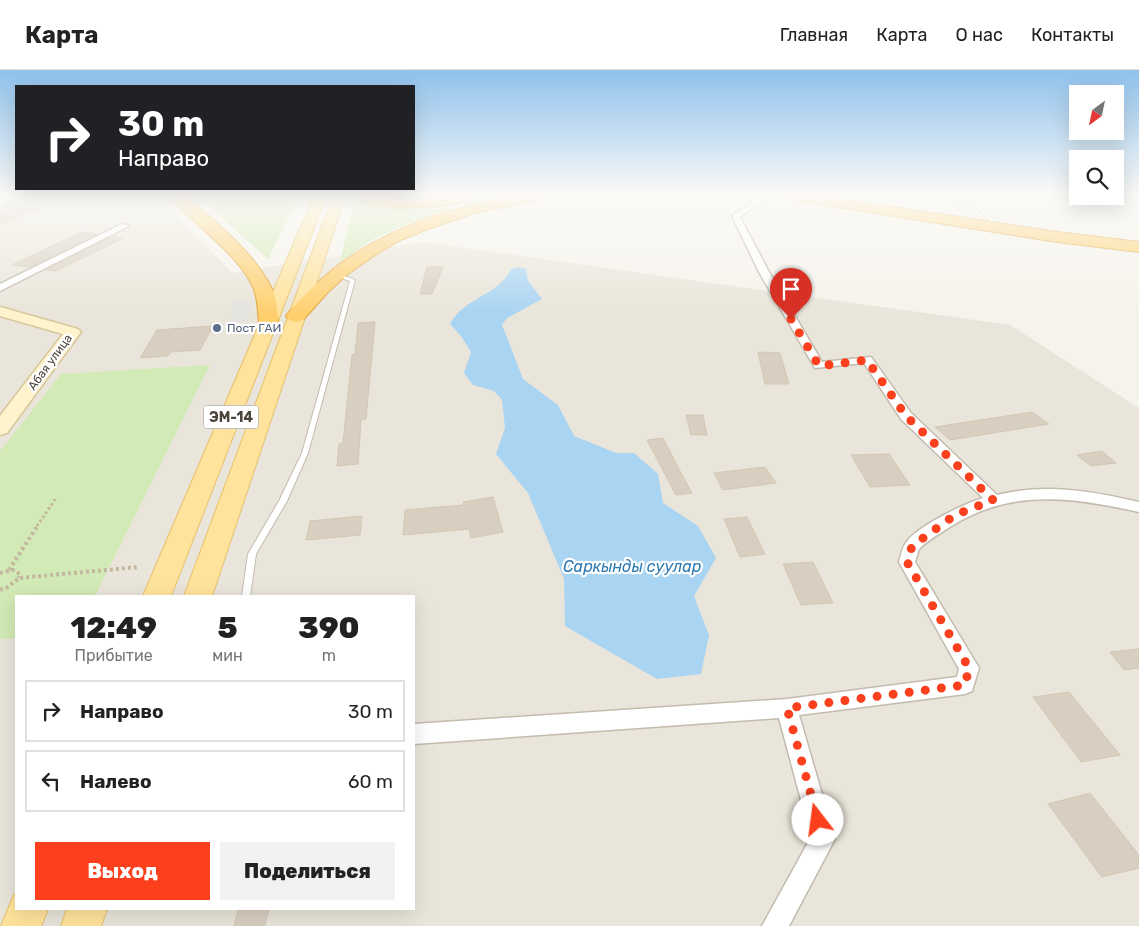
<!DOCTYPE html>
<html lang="ru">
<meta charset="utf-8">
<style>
:root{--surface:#fff;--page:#f2f2f2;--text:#222;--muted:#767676;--line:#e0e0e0;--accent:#fc3f1d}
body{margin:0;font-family:Rubik,sans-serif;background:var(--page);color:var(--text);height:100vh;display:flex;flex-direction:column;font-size:19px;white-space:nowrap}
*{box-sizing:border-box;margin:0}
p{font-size:16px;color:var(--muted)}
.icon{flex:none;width:28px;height:28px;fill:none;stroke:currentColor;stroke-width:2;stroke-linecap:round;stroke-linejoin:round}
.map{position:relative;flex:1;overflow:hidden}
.details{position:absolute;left:15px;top:525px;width:400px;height:315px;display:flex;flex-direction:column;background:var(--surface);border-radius:0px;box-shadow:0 5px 20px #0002}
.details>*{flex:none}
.banner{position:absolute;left:15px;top:15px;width:400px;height:105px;border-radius:0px;box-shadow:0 5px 20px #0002;background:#202124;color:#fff;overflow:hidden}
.needle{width:32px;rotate:213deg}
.fabs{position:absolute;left:1069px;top:15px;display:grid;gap:10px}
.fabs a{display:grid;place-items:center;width:55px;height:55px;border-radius:0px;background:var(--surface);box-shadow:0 5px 20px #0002;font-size:25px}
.pin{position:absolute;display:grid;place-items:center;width:42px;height:42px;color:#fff;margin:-51px -21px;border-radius:50% 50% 50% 0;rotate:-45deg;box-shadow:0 0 5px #0007}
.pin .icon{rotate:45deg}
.me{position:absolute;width:55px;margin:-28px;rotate:345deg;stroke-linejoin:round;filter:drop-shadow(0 0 4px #0008)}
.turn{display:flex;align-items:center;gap:18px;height:105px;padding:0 20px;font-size:22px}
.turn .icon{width:65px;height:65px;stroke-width:2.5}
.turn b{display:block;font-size:35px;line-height:42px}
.eta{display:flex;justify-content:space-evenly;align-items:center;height:85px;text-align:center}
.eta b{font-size:30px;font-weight:800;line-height:35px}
.action{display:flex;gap:10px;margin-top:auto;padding:10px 20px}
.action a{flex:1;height:58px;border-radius:0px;background:var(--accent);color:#fff;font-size:20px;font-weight:800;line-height:58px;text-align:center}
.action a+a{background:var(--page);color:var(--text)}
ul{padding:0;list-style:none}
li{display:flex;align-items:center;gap:15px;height:62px;margin:0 10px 8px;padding:0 10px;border:2px solid var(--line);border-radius:0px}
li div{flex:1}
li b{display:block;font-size:19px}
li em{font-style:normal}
header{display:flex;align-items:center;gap:30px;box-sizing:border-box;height:70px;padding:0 25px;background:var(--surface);border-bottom:1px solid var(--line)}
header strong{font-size:24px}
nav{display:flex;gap:28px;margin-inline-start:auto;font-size:18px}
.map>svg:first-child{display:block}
</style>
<header>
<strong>Карта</strong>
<nav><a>Главная</a><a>Карта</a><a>О нас</a><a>Контакты</a></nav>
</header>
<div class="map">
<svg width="1139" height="856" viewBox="0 0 1139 856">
<rect width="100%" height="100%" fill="#f6f3ec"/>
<path fill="#eae5da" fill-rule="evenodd" d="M0,124H155L232,203L423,172L1010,255L1139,338V856H0ZM16,526H414V839H16Z"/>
<path fill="#d2eab5" d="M196,124H300L268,189Z
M355,127C392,141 413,140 451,138L395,159L372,170L340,192Z
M210,295L95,526H16V568L0,569V381L61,304Z"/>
<path fill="#e5e3e0" d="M254,229L248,251L230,253L232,232Z"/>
<path fill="#a9d4f2" d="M518,197L526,199L528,211L542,229L507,248L502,255L523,309L558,335L574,366L616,383H634L658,404L663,433L698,456L716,488L694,526L709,565L701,604L657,609L565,556L564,509L528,423L496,384L505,358L502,330L494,321L473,315L464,303L471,282L461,266L450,254C464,227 498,226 511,199Z"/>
<path fill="#d8cfc1" stroke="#d3c7b4" d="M8,135L39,139L0,155V138Z
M81,162L97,164L30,197L12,195Z
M113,166L124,168L56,201L47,200Z
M427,197H443L432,224H420Z
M375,252L366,349L361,350L358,394L337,396L339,374L343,373L352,285L355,284L358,253Z
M213,256L200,280L171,282L168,286L140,288L157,260Z
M758,282L780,283L789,314H765Z
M1032,342L1049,354L950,370L935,357Z
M686,345H703L707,365H691Z
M663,368L680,401L692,423L676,425L647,370Z
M1102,381L1116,393L1091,396L1077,385Z
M889,384L910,415L870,417L851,385Z
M765,397L776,413L723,420L714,403Z
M493,427L503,462L471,468L469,459L403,465L405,440L464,435L463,432Z
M362,446L360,465L306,470L310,451Z
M747,447L765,484L740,487L724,449Z
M813,492L833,533L801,535L783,494Z
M1139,579V598L1124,600L1110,582Z
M1069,622L1120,685L1081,692L1033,627Z
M1090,723L1139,785V798L1102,807L1048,734Z
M238,839H269L265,856H234Z"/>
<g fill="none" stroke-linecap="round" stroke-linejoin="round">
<defs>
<path id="lane" d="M910,124H919L977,135L995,151L992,152L975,137Z
M336,204H340L355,210L308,383L287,431L256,484L250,526H242L248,484L279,431L302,383L350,211L336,206Z"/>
<path id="street" d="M13,124H24L0,134V129Z
M763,124L770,126L740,147L769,202L822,292L871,287L911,343L997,425C1045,413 1092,421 1139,432V442C1072,427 1011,418 950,457C939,464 928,470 919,479L915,492L979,598L972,621L965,624L799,645L835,769L789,856H762L811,767L779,648L414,674V654L787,629L957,607L959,599L899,492C901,484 902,477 908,470C921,455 963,434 983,428L901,349L864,293L815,298L759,202L732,146Z
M122,154L129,156L0,221V214Z"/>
<path id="secondary" d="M0,237L78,259L81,262L7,363L0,365V346L63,264L0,246Z"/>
<path id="primary" d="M315,124H327L171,526H143Z
M334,124H346L212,526H184Z
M16,824V839H48L41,856H1L14,825Z
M67,839H107L101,856H61Z"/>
<path id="highway" d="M169,124H184C213,150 254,182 271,217C277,229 277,243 279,255L276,259L269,261L262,259L259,255C258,243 258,228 253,217C235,179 192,156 169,124Z
M353,124C373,124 391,130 411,130C429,130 447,125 465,124L471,128L469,131C445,137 370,145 353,124Z
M521,124H553L551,127L474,143L425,160L401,170L378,183L349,203L328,222L303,250L296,252L289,250L286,246C293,236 303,227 312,218C369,162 444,139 521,124Z
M773,124H808L1057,162L1139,172V182L1057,172L780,128Z"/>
</defs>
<use href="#lane" stroke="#c2bbae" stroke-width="2"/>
<use href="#street" stroke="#c2bbae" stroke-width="3"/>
<use href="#secondary" stroke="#d6c79b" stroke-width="3"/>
<use href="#primary" stroke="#e6c16a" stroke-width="2"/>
<use href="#highway" stroke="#e0a43c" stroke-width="2"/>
<path stroke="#c4b79f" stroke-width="3" stroke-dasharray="2.5 2.5" stroke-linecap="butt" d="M37,456L56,428"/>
<path stroke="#c4b79f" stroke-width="4" stroke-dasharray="3 3" stroke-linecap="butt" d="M9,500L38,455
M0,503L13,500L20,504L19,508
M0,520L8,517L19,508L139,497"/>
<use href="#lane" fill="#fff" fill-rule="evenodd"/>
<use href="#street" fill="#fff" fill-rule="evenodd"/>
<use href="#secondary" fill="#fff3cd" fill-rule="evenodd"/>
<use href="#primary" fill="#ffe39c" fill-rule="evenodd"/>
<use href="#highway" fill="#ffcf6e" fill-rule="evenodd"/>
</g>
<linearGradient id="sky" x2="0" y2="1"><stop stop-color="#8fc1ec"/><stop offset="0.51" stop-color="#fbfaf6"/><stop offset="1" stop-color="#fbfaf6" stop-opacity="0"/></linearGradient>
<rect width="1139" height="244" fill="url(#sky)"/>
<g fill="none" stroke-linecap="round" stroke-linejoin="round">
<path stroke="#fc3f1d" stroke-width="9" stroke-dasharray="0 16.2" d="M791,249L819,296L867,290L906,346L993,430L955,445L926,466L912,476L907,492L969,598L965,615L787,638L818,750"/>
</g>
<circle fill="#5c6f8a" stroke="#fff" stroke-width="2" cx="217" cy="258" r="5"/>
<g text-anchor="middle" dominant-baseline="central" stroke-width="4.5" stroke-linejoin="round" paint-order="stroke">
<g font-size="12" fill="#4e5e75" stroke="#fff" text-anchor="start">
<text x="227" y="258">Пост ГАИ</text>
</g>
<g font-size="12" fill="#4b4439" stroke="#fff">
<text transform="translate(50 292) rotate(-54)">Абая улица</text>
</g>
<rect fill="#fff" stroke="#817c74" stroke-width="1" x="203.5" y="335.5" width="55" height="23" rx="4"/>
<g font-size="14" font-weight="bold" fill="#4b4439">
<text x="231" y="347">ЭМ-14</text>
</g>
<g font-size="16" font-style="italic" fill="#2e7ab2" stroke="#fff">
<text x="632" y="496">Саркынды суулар</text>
</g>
</g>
</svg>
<div class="fabs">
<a><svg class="needle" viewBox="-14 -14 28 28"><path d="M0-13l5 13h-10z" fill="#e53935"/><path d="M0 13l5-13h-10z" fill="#767676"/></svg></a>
<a><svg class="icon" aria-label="search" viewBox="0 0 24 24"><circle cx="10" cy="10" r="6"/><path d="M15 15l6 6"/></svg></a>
</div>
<div class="pin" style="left:791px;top:249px;background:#d93025"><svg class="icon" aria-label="arrive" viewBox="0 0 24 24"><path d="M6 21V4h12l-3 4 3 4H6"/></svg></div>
<svg class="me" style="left:818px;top:750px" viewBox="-20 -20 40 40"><circle r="19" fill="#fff"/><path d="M0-13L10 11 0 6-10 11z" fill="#fc3f1d"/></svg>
<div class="banner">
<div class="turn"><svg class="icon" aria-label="right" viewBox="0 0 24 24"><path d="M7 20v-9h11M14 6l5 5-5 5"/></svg><div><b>30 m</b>Направо</div></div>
</div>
<section class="details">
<div class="eta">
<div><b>12:49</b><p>Прибытие</p></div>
<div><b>5</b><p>мин</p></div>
<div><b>390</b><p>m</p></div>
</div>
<ul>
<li><svg class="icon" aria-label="right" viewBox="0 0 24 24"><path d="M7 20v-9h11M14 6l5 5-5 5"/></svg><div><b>Направо</b></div><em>30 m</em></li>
<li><svg class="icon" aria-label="left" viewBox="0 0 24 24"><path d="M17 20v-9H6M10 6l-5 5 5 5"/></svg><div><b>Налево</b></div><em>60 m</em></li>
</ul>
<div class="action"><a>Выход</a><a>Поделиться</a></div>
</section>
</div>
